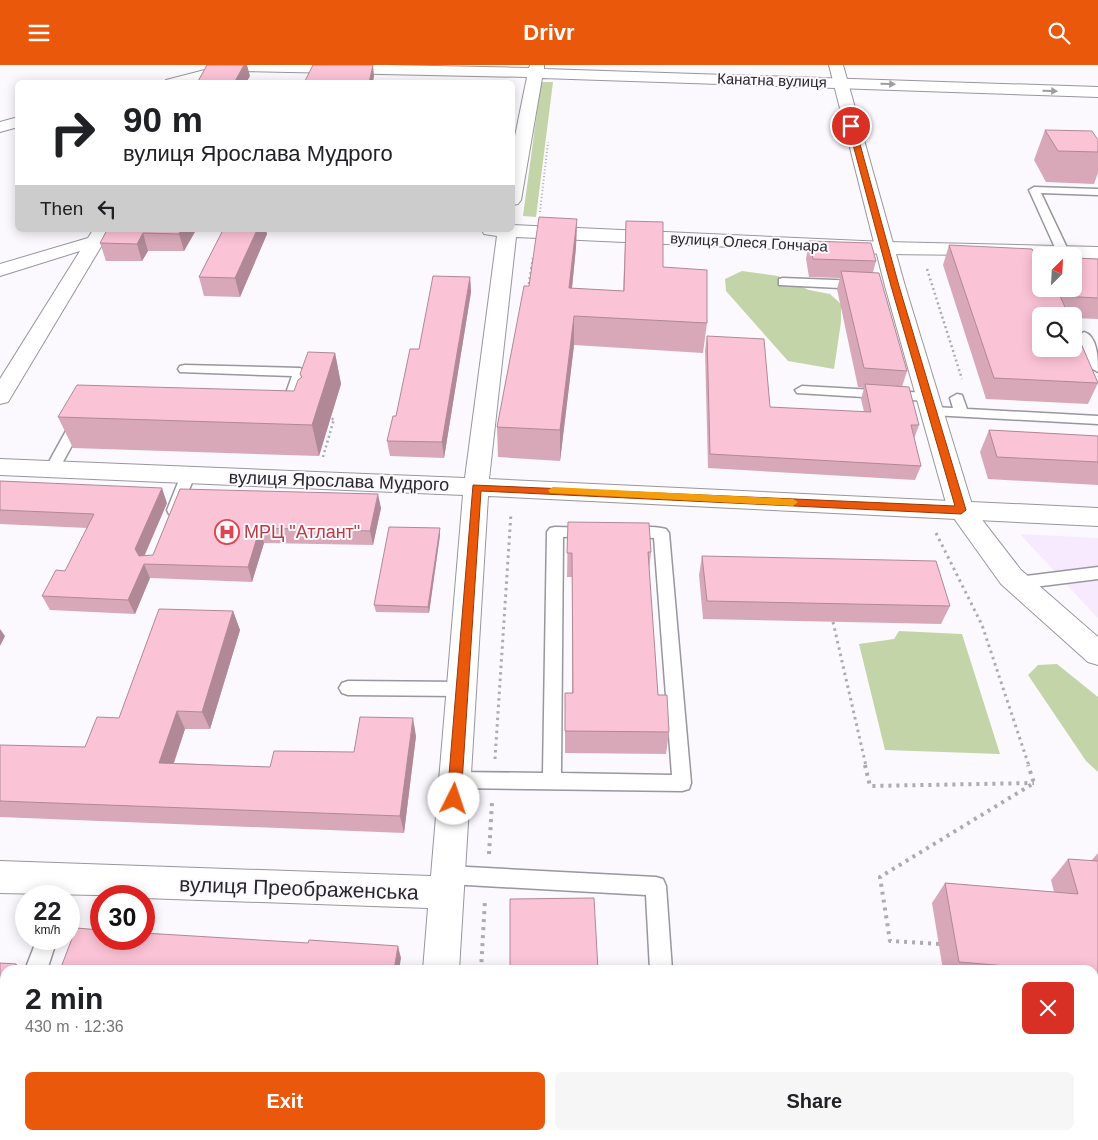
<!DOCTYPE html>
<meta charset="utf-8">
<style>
:root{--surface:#fff;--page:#f6f6f6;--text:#202124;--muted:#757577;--accent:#ea580c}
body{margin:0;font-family:Arial,sans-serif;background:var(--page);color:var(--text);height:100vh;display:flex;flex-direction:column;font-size:19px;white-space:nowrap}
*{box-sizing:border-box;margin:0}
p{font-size:16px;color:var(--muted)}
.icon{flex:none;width:28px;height:28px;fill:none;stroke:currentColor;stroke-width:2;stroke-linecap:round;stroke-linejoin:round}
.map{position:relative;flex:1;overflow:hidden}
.details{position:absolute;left:0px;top:900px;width:1099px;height:175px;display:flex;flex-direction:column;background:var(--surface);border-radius:15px 15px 0 0;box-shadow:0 2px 12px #0003}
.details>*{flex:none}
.banner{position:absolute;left:15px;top:15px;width:500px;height:152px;border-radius:8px;box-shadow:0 2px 12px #0003;background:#fff;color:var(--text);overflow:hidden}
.needle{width:32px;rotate:24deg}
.buttons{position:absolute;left:1032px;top:182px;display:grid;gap:10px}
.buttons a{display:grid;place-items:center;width:50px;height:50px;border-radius:8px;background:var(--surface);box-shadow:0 2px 12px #0003;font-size:25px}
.speed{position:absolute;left:15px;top:820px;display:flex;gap:10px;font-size:25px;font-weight:700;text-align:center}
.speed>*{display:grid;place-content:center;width:65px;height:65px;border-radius:50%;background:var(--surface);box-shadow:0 2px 12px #0003;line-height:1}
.speed small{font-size:12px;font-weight:400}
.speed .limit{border:8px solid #d22;background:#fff;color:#111}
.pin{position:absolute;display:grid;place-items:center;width:42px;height:42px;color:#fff;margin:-21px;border:2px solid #fff;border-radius:50%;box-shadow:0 1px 5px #0007}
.me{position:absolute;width:55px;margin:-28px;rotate:4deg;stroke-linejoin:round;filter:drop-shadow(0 0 4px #0008)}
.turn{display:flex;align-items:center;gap:18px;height:105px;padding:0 25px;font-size:22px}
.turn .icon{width:65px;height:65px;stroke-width:2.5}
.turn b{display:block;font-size:35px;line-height:42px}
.then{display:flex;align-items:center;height:48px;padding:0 25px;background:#0003;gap:10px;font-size:19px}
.round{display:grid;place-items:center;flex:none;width:52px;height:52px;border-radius:8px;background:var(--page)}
.head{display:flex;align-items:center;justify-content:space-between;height:85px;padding:0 25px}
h1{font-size:30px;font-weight:700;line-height:38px}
.primary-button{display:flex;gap:10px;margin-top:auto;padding:10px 25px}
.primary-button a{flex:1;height:58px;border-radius:8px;background:var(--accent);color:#fff;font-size:20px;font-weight:700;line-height:58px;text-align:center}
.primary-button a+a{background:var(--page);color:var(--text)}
header{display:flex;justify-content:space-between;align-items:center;height:65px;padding:0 25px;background:var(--accent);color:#fff;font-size:22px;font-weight:700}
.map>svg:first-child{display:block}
</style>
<header><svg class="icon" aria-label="menu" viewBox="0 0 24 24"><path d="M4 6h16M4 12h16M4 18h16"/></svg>Drivr<svg class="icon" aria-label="search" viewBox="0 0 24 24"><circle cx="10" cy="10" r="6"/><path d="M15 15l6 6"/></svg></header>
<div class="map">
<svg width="1098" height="1075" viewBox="0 0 1098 1075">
<rect width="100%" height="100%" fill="#fbf9fe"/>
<path fill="#f7eaff" d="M1020,469L1098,473V553L1093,548Z"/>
<path fill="#c3d5a8" d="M541,17H553L536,152L523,151Z
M742,206L778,211L809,225L830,229L841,239V257L834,304L788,296L726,226L725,214Z
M899,566L962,569L1000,689L885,685L859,579L894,574Z
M1057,599L1098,632V707L1086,696L1028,610L1038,600Z"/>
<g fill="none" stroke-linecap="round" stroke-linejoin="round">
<defs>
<path id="service" d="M1034,122L1098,124V130L1041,128L1069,187L1067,189H1059L1057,187L1029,125Z
M783,213L860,216L866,220L860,224L779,220V214Z
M1084,267C1098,271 1098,295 1098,307L1091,303L1078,271Z
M185,300L300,303L307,307L295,342L288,346L281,342L292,311L180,307L178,304L180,301Z
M802,321L928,328L935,332L928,336L797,328L795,325Z
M957,329L962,330L967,344L1098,351V359L932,350L925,346L932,342L953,343L950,333Z
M79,351L86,355L59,404L52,409L47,407L45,404L72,355Z
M188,405L195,410L181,445L179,449H169L167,445L181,410Z
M555,462L593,463L596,467L593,471L563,472L561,708L672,710L654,473L623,472L620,468L623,464C635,461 654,461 666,464L669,468L691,718L689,724L682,726L455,723L448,721L446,715L448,709L455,707L543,708L547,467L550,463Z
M1098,502V514L1018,524L1012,522L1010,518L1012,514L1018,512Z
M348,616L462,617L468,619L471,624L468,629L462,631L348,630L342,628L339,623L342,618Z
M449,801L656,812L663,814L666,821L672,905H650L646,830L449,819L442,817L439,810L442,803Z
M37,874H57L47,905H25Z
M5,987V1022L0,1024V989Z
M660,1070H684V1075H660Z"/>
<path id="minor" d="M224,0H386L529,3L530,0H544V4L1098,22V32L542,13L521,135L518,139L512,140V86L527,12L238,6L191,18H164L166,15Z
M18,52V62L0,67V57Z
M512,160L885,177L1098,182V194L1074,193V191L885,189L516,172L489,414L1098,443V461L488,431L459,905H423L428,843L144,833V831L0,828V796L431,811L463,430L0,410V394L465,413L497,171L484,169L482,165H512Z
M93,165H111L11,332L8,337L0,339V314L80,186L0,211V199L88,173Z
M407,1070H447V1075H407Z"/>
<path id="tertiary" d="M829,0H843L905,221L973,443L1021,505L1098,572V600L1088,597L1001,519L948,445L885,221Z"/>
</defs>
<use href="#service" stroke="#98969e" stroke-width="3"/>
<use href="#minor" stroke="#98969e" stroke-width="2"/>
<use href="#tertiary" stroke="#98969e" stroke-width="2"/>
<path stroke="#adabb0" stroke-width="2" stroke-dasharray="1 2.5" stroke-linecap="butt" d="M540,147L548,77"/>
<path stroke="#adabb0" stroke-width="2.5" stroke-dasharray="2 3" stroke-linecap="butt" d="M927,204L962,314
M528,224L533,193
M323,392L334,354H327"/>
<path stroke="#adabb0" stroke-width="3" stroke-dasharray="2.5 4" stroke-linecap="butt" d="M936,468L982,560L1029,701
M833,557L866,701
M495,694L511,448"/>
<path stroke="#adabb0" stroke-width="4" stroke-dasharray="3 5" stroke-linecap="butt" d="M865,700L870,721L1034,718
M489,789L492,738
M939,879L890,876L880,812L1034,718L1028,700
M481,905L485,835
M469,1075L470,1070"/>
<use href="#service" fill="#fff" fill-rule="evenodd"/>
<use href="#minor" fill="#fff" fill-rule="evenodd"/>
<use href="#tertiary" fill="#fff" fill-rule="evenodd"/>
</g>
<path fill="#d8a8b8" d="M1045,65L1098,75V108L1094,119L1046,117L1034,95Z
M577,154L576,182L572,223L623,226L626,156L707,258L703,288L574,280L560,396L498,392L497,362L529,221Z
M107,165H196L184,186H148L142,196H106L100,178Z
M223,165H266L267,169L240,232L204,231L199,212Z
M809,176L876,196L873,207L907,306L902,322L919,360L914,374L921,401L915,415L708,403L705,285L707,271L770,342L864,347L861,334L864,323L858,322L837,224L840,213L809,212L806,194Z
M949,180L1036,191L1098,194V254L1074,253V251H1041L1098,318L1088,339L986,334L943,200Z
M470,212L471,227L444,393L390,391L387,376L419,284Z
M335,288L341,319L319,391L73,383L58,352L294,326L301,313L300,309Z
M989,365L1098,371V420L988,414L980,387Z
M0,416L167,438L145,490H153L180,424L381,443L373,480L264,478L252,517L150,513L135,549L50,545L42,531L65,506L87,463L0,459Z
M568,457L651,487L649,505L658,630L669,667L666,689L565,688V628H572V512H567Z
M440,470L429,548L376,547L374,540Z
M702,491L950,541L941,559L703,554L699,510Z
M233,546L240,565L210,664H185L174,698L270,702L354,687L416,671L404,768L0,752V680L85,682L119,653Z
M1098,788V1039H1094V961H1095L1094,956V905H943L932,838L945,818L1054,827L1051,815L1068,794L1091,796Z
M0,898L16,899L22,905H5V962H0Z
M19,1070H136L134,1075H17Z"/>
<path fill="#b08896" d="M244,0H247L250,11L246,18H234Z
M373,0L374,11L373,18H369Z
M577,154L576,182L569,253V223Z
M181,165H196L184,186L179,169Z
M257,165H266L267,169L240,232L235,213Z
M143,168L148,186L142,196L137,179Z
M470,212L471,227L444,393L442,377Z
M574,251V280L560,396V365Z
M335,288L341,319L319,391L312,360Z
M162,423L167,438L141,498L135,484Z
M378,429L381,443L373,480L370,466Z
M260,463L264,478L252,517L248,502Z
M440,463V470L429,548L428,542Z
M144,499L150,513L135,549L128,535Z
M233,546L240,565L210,664L202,647Z
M0,564L5,571L0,581Z
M177,646L185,664L168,715L159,698Z
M413,653L416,671L404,768L400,751Z
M398,881L401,893L399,905H394Z
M16,899L22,905H14Z
M5,928V962L0,958V940Z
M123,1070H136L134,1075H127L123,1072Z
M109,1071L114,1075H107Z"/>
<path fill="#fbc3d6" stroke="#b08896" d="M207,0H244L234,18H197Z
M313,0H373L369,18H304Z
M1045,65L1092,66L1098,75V87L1058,86Z
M539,152L577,154L569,223L624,226L626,156L663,157V202L707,205V258L574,251L560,365L497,362L524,221H529Z
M107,165H181L179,169L143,168L137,179L100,178Z
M223,165H257L235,213L199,212Z
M809,176L871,178L876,196L813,194Z
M949,180L1032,184L1036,191L1041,192V224H1074V193L1098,194V233L1060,231L1069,251H1041V284H1074V262L1098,318L994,313Z
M841,206L879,208L907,306L864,303Z
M433,211L470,212L442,377L387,376L393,351H396L410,284H419Z
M707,271L764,274L770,342L871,347L865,319L909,322L919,360H911L921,401L710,389Z
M308,287L335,288L312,360L58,352L77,320L294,326L298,315L302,312L300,309Z
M989,365L1098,371V397L997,392Z
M0,416L162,423L135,484L139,491L153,490L180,424L378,429L370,466L260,463L248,502L144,499L128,535L42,531L56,505L65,506L94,449L0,445Z
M568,457L649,458L651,487H648L658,630H667L669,667L565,666V628H573L572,488H567Z
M389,462L440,463L428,542L374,540Z
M702,491L936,496L950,541L707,536Z
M159,544L233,546L202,647L177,646L159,698L270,702L274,686L354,687L360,652L413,653L400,751L0,736V680L85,682L97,652L119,653Z
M1068,794L1098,796V909L1094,908V905H1055L959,897L945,818L1078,829Z
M594,833L598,905H510V834Z
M76,863L101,865V874H144V868L308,878L309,875L398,881L394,905H60Z
M0,898L16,899L14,905H5V928L0,940Z
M1094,961L1097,962L1098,964V1026H1094Z
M19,1070H123V1072L109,1071L107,1075H17Z
M564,1070H658V1075H564Z"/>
<defs><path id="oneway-solid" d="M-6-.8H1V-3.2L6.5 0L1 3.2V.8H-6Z" transform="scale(1.25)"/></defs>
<g fill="#9e9ea0">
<use href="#oneway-solid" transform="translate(888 19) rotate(2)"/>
<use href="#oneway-solid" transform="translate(1050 26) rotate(2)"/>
</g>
<path fill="#ea580c" stroke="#983908" d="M851,59L855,61L899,221L966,445L961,449L481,426L461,734L459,738L454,740L449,738L447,734L473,420L955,441L891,221L848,61Z"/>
<path fill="#f59e0b" d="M553,422L793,434L798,437L793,441L550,428L548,425Z"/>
<defs>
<symbol id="hospital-ring" viewBox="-11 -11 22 22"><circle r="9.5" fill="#fbf9fe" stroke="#e0444e" stroke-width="1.5"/><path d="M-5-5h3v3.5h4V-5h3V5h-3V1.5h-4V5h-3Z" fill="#e0444e"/></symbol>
</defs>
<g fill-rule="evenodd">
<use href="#hospital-ring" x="213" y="453" width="28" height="28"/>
</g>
<g text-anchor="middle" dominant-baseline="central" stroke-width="4" stroke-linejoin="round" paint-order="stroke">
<g font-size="15" fill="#28272b" stroke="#fbf9fe">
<text transform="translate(772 15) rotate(2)">Канатна вулиця</text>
<text transform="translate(749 177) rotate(3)">вулиця Олеся Гончара</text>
</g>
<g font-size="18" fill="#28272b" stroke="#fbf9fe">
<text transform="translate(339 416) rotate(2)">вулиця Ярослава Мудрого</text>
</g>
<g font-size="18" fill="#be3a42" stroke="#fbf9fe" text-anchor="start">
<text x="244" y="467">МРЦ "Атлант"</text>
</g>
<g font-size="21" fill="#28272b" stroke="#fbf9fe">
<text transform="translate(299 823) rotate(2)">вулиця Преображенська</text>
</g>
</g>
</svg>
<div class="buttons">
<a><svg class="needle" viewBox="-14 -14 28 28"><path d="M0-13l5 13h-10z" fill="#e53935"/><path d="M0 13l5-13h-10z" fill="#757577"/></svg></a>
<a><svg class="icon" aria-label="search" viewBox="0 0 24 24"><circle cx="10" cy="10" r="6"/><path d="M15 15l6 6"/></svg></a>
</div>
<div class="speed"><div>22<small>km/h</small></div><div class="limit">30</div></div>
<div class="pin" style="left:851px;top:61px;background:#d93025"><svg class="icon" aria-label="arrive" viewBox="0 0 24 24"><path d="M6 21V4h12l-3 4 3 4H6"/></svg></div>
<svg class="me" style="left:454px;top:734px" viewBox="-20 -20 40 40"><circle r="19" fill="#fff"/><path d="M0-13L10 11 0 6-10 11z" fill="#ea580c"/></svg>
<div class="banner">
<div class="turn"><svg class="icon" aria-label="right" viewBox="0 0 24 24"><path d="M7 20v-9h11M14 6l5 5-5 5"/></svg><div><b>90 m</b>вулиця Ярослава Мудрого</div></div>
<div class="then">Then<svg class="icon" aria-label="left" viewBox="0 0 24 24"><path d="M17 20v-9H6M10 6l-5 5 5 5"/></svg></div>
</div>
<section class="details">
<div class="head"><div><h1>2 min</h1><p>430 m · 12:36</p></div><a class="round" style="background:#d93025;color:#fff"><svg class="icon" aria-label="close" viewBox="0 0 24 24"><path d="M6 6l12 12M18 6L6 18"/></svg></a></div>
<div class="primary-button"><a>Exit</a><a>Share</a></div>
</section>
</div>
